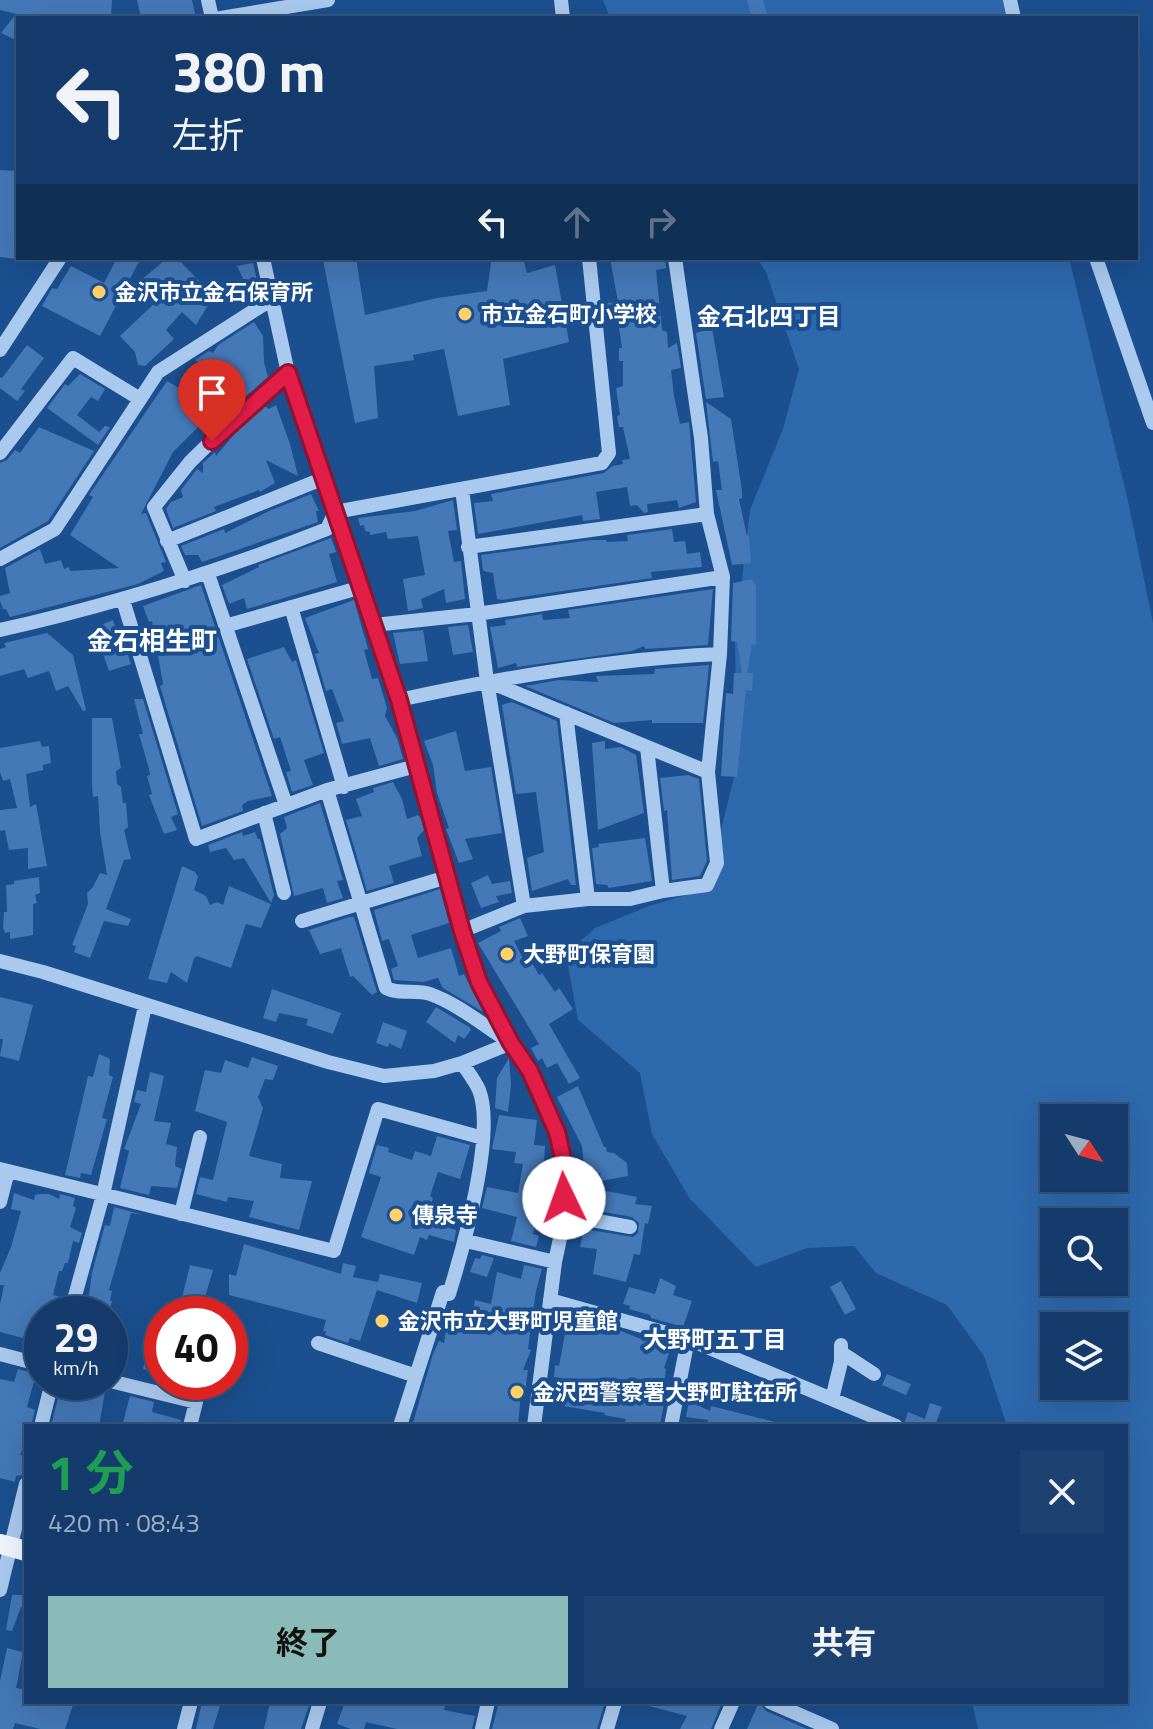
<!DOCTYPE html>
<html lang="ja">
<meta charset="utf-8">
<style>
:root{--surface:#143b6b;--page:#1d4271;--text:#f1f3f6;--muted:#9dadc1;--line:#33557e;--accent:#8bbbb9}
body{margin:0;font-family:"Titillium Web","Noto Sans JP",sans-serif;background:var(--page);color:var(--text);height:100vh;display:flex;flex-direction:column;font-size:30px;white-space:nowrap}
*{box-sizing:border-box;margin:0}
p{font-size:26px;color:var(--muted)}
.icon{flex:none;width:44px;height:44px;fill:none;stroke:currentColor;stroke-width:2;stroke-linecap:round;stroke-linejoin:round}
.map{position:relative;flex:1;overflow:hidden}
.drawer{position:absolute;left:24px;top:1424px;width:1104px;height:280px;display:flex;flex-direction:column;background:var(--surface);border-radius:0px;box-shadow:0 8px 32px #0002,0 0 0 2px var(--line)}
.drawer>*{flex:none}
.guide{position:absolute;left:16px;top:16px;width:1122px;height:244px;border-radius:0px;box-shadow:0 8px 32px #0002,0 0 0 2px var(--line);background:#143b6b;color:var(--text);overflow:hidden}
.needle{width:52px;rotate:126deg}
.buttons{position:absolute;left:1040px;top:1104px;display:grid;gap:16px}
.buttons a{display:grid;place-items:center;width:88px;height:88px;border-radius:0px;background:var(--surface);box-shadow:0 8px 32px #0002,0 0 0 2px var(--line);font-size:40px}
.speed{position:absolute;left:24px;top:1296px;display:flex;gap:16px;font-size:40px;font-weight:700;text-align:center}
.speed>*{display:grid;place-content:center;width:104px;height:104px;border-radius:50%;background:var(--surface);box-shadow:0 8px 32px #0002,0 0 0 2px var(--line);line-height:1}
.speed small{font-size:20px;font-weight:400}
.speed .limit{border:12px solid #d22;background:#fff;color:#111}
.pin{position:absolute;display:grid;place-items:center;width:68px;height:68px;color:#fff;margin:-82px -34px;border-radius:50% 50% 50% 0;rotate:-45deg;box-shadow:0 0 8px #0007}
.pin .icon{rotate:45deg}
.me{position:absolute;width:88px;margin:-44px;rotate:357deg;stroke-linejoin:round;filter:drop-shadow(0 0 6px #0008)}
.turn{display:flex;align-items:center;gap:28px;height:168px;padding:0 24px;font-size:36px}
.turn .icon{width:104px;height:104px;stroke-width:2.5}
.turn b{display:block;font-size:56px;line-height:68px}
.lanes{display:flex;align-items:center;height:76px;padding:0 24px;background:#0003;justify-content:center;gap:40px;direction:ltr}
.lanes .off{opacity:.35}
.round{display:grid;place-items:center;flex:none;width:84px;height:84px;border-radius:0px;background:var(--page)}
.summary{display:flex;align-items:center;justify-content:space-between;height:136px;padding:0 24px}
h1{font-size:48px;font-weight:700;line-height:60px;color:#1e9e55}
.action{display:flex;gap:16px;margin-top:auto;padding:16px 24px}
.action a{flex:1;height:92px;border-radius:0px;background:var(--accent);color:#111;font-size:32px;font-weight:700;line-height:92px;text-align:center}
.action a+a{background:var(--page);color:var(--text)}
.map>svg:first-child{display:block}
</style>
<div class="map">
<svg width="1153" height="1729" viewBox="0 0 1153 1729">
<rect width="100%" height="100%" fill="#1b4f8f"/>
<path fill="#2e69ad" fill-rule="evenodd" d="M603,0H1005L1009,18H610Z
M757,258H1069L1128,501L1153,623V1729H978L972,1702H1126V1426H1007L984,1356L947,1305L876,1273L854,1246L807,1248L756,1267L690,1199L652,1134L640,1073L578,1020L566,954L595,928L649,906L700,891L714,858L737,765L735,639L750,510L783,429L799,369L766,272ZM1054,1118H1114V1178H1054ZM1054,1222H1114V1282H1054ZM1054,1326H1114V1386H1054Z"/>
<path fill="#4478b7" d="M0,0H112L111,18H18V41L1,33L16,14L0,10Z
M137,0H192L195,14L141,18Z
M747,0H763L768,18H752Z
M0,170L18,171V259L0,257Z
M117,258H141L100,336L42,306L52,288L57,289L71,266L104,283Z
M167,258H177L204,286L202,289L211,300L196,325L182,312L166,330L174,339L145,366L138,365L135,352L120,336L156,302L138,283Z
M340,258H356L365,315L437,298L487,291L491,262L523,258L527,273L555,265L569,342L503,359L510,405L458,416L444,349L413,355L414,360L374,366L378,418L355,423L323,260Z
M610,258H665L666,268L656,270L662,330L667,332L668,348L677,343L681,368L671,370L674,396L680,424L689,422L696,502L679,508L677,500L647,504L648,512L644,513L637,505L630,506L627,487L596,492L600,519L583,521L582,515L478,534L474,503L493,501L491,494L604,473L612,466L623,464L622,460L630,459L623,427H619L617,416L620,415L616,388L623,386V361H619V348H622L618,321L616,314L607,315L606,303L618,302Z
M253,263L259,289L249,291L237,266Z
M254,322L263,336L264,362L268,377L231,409L222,402L238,388L195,360L209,351L213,353L218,345Z
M712,328L724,397L706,399L696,333Z
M27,345L44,358L21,389L25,391L17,401L0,388V377L2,378Z
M80,374L105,389L98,401L91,397L77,415L99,432L105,426L110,427L98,445L47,408L65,384L68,386Z
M167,381L212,407L199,426L173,452L141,514L146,513L166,562L161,563L164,571L138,584L10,617L6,609H3L0,601V596L10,593L5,568L40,549L45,564L61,560L64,569L69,567L70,571L119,568L70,535L93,497L89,495Z
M706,402L731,419L742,491V498L739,499L747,536H749L751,563L732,565L716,490H722L718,461L713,462Z
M276,405L290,444L298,476L266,460L275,483L260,492L259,490L214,507L216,511L173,528L166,509L171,502L183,497L181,490L197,469L203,473V463L215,452L216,456L241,426L265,406L269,409Z
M39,427L94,451L48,521L0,548V463L7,460L15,450L20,453Z
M311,494L319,511H316L318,522L202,562L198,555H185L181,546L224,529L225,533L269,511Z
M453,500L457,530L448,531L454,562L461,561L465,599L446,603L444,589L421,599L423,608L408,611L403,579L425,575L418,536L388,539L386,532L370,535V532L365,531L364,525L360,526L358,518L415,511Z
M672,529L674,542L685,541L687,554L700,552L702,567L651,572L652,578L502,600L497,599L493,573L483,571L481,555L592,540H606L607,542L628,541L627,535Z
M331,538L336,552L329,554L337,582L247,609L244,598L229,604L222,585L259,567L258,565Z
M752,579L756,587V645L752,644L747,673H753L752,691L746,690L737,777L721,776L726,693L733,694L734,673H742L737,642L731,641L733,583Z
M201,585L272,796L248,801L242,805L243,811L202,826L160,686L163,684L152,621L149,622L143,606Z
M713,589L708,645L645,649L644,646L632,651L517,667L516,663L498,668L490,627L506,625L505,620L542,614L543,620L570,618L568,610Z
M354,600L368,649L364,650L372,679L378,678L387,708L385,716L397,738L403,759L379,766L370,738L342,744L336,723L344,721L332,689L326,691L315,654L319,653L305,618Z
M113,620L117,633L120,632L131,664L109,671L98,639L102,638L98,626Z
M468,625L473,652L453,655L448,627Z
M423,630L428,661L400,664L393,633Z
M47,633L73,655L86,710L83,711L68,686L56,691L49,671L28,678L24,669L0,676V649L6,647L4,643Z
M284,647L292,662L296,660L324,753L304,760L313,785L292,792L286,772L291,771L280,737L274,739L247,659Z
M709,665L703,723H652V720L614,723L525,686L559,680L598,682L596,676L654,674L655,669Z
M134,699H143L178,814L171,817L177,830L164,834L149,795L152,794L147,776L150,775L149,769L139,734H143Z
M512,702L557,721L576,885H571L568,879L532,891L527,858L544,852L536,792L516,794L502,705Z
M92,718H112L121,768L116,771L117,784L121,787L123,803H126L128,827L124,830L131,859L124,860L106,909L131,919L128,926L104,921L90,958L74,952L76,946L72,945L88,904L87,893L93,887L100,873L107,875L100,832L98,796L93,797L92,785Z
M456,731L465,771L491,767L502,833L465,839L473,859L459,863L446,829L449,828L437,793L433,765L424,741Z
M40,741L42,747L49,746L51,763L43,765V770L26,774L30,807L36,804L47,866L28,869V848L9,850L5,830L0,831V810L17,808L10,779L3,781L0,772V748Z
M605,741V749L621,747L636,755L644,813L598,830L592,743Z
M688,775L699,779L707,861L700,876L672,880L667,810L664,811L660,778Z
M393,782L402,799L407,819L418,815L421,819L424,830L417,838L422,856L389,866L394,883L367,891L346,820L362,816L356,799L374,792L373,788Z
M320,803L343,880L337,881L343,898L327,903L323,888L294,896L280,834L287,828L284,817Z
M242,832L243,836L255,832L258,839H260L274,895L271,903L244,858L234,860L226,848L210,852L208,845Z
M645,838L652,881L609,888L607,885L596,884L592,848L599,847L598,844Z
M182,866L195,872L198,877L194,890L206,896L210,905L217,902L223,905L229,886L271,904L261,928L246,924L231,968L197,956L194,958L187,983L171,972L167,983L148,979Z
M488,875L492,884L510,881L512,893L496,896L499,902L481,908L471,883Z
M39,877L40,893L35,895L37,903L33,904V935L10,939V932L5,933L3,927L4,912H7L6,885L14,884V881Z
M440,889L449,923L411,935L418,958L451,948L459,976L464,974L483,1012L443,988L438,978L424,982L394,980L391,969L398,966L389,939L382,941L374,910Z
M349,917H354L377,992L372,995L353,976L350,977L341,948L320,954L309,930Z
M520,918L528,936L514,941L526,964L531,961L539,975L542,973L555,992L559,988L573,1009L549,1024L580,1078L569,1084L557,1063L547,1068L542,1058L538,1061L531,1048L539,1044L478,943L501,931L499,927Z
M272,989L341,1013L333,1034L306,1025L308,1019L279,1013L276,1022L263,1018Z
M0,997L33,1005L19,1061L0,1056L3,1039H0Z
M436,1007L469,1027L471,1030L464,1039L458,1035L455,1043L426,1022Z
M383,1022L407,1031L401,1049L389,1043L388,1047L376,1043Z
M99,1054L110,1059L109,1075L113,1077L102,1118L107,1119L91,1175L81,1173L80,1178L65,1175L88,1076L93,1077Z
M252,1057L278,1066L273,1080L265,1079L258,1097L263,1108L249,1156L282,1164L280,1178L312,1181L299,1230L249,1217L254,1201L228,1197L227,1202L196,1194L200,1177L213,1180L227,1122L195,1111L205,1070L221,1073L225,1060L248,1068Z
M509,1058L511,1085L508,1112L495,1108L497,1078Z
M150,1072L164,1076L154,1121L171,1123L166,1144L177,1147L175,1166L182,1169L177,1188L151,1186L149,1195L120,1188L129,1151L124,1149L141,1104L134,1102L137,1090L146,1092Z
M578,1086L604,1147H606L607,1152L614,1153L627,1163L628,1176L595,1182L601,1173L585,1176L582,1146L557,1097Z
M499,1115L537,1120L534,1145L545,1146L543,1180L552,1182L549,1194L540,1193L533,1224L535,1225L533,1234L539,1236L536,1247L511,1241L517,1217L482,1208L487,1187L518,1193L523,1164L514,1163L516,1152L492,1149Z
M437,1136L470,1145L460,1179L438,1172L430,1196L433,1198L428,1214L435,1216L433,1223L456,1230L454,1242L429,1235L427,1240L420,1237L414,1255L361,1237L381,1177L369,1173L377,1145L389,1148L388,1152L412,1160L415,1151L431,1156Z
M591,1188L637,1197L635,1204L652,1206L648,1224L645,1223L640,1255L634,1254L626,1282L593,1274L597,1249L580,1247L584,1229L633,1237L638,1233L639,1223L632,1217L588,1209L589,1199L584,1196Z
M14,1193L34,1200L35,1195L40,1194H49L59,1199L60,1194L75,1198L73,1206L76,1208L70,1227L82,1233L79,1243L73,1241L68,1263H65L62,1271H59L53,1295L64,1298L60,1314H42V1339L23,1336V1338L0,1332V1305L4,1285H0V1273L11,1247L21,1211L11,1209Z
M114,1207L144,1215L131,1213L109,1290L112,1291L110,1301H112L109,1314H88L89,1311L83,1308L86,1295H89L92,1273L105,1225L110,1226Z
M244,1244L341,1274L343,1263L356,1266L353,1277L378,1282L380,1274L422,1283L417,1303L377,1290L360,1341L350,1338L348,1343L325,1335L326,1331H323L326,1320L229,1295V1274L236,1276Z
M482,1255L494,1258L487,1277L470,1272L475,1258L480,1259Z
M190,1265L213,1270L200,1314H178Z
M524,1265L542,1269L536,1291L528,1349L531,1350L523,1370H528L525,1392H521L518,1426H412L433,1354L439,1341L444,1343L447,1324L451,1325L455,1308L473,1311L475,1300L491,1304L497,1272L521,1279Z
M660,1278L676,1286L673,1295L692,1301L683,1327L651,1318L650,1315L629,1309L630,1306L623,1304L629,1287L655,1294Z
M841,1281L856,1309L845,1315L830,1287Z
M581,1321L613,1328L644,1340L645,1337L672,1345L664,1368L666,1369L663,1392L666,1393L660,1425L625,1422L626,1419L604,1415L605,1413L563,1406L564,1400L561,1399L565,1379L554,1377L555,1365L559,1366L567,1323L580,1325Z
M150,1344L162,1345V1374L143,1369Z
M18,1369L36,1374L27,1407L35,1410L31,1426H26V1441L20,1455L24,1456L22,1475L16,1476L15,1482L0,1478V1379L14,1382Z
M887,1374L911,1384L906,1395L882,1385Z
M62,1382L105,1392L99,1426H51Z
M130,1396L154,1402L152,1412L181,1420L180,1426H122Z
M689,1401L710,1411L711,1406L775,1422L774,1426L707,1424L708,1420L686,1417Z
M930,1403L942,1407L936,1423L941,1426H906L905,1421L908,1412L925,1419Z
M12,1595H26V1608L21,1607L12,1631L6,1630Z
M7,1648L23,1652L16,1688L26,1690V1702H74L65,1729H40L15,1723L13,1729H0V1681Z
M202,1702H221L213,1729H196Z
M270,1702H310L301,1729H264Z
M345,1702H446L444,1710L475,1716L472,1729H397L366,1722L364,1729H351L337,1724Z
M499,1702H605L597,1729H492Z
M649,1702H722L711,1729H680L687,1716L649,1706Z
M759,1702L766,1711L807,1729H747Z"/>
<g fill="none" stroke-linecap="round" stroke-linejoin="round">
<path stroke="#a9c9ee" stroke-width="14" d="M208,0L212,18
M561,0L563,18
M1010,0L1014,18
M221,18L328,0
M263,258L288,373L399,700L462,931L479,982L511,1043L530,1071L557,1132L562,1154L565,1215L555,1262L534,1426
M1096,258L1153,423
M0,350L60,258
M0,453L73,358L140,399
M462,489L487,681L524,906
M167,541L322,479
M468,547L707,514
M0,559L55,529L158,372L272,299
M208,574L286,805
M185,581L154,507L190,462L234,419L288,373
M123,600L196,839L327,790L416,766
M291,607L344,787
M374,625L477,614L723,577
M225,626L362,587
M0,630C112,605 220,571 327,529L335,512L602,463L609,453L589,258
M487,681L708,772
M399,700C504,677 612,659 720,654
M566,713L588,899
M647,747L663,891
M327,790L386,988C399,995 416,989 430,994C458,1004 483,1025 508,1041
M264,813L284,893
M302,921L447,877
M462,931L524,906L588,899H630L663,891L707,885L717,863L708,772L720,654L723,577L707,514L701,438L675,258
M0,961L43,972L328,1062L384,1076L434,1071L462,1063L511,1043
M0,1169L334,1251L378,1109L483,1138
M0,1202L8,1171
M181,1214L200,1137
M565,1215L630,1227
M466,1241L555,1262
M550,1300L688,1339L896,1426
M70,1314L103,1195L145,1006
M318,1343L416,1376
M842,1353L874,1374
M0,1354L42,1365
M110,1381L196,1402L190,1426
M832,1399L841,1362V1345
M41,1426L52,1382
M400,1426L443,1292L449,1294C463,1249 496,1133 479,1090C475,1081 468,1072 462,1063
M671,1426L688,1339
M0,1590L26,1484
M770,1702L832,1729
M184,1729L191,1702
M312,1729L320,1702
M482,1729L488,1702
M607,1729L615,1702
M721,1729L733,1702"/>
<path stroke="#f0f6ff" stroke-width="20" d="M0,1544L26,1551"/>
</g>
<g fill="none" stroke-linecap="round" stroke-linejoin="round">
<defs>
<path id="route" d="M212,441L288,373L399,700L462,931L479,982L511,1043L530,1071L557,1132L562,1154L564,1198"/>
</defs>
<use href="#route" stroke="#92132f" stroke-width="20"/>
<use href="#route" stroke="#e11d48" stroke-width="14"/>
</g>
<g fill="#ffd166" stroke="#1b4f8f" stroke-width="3">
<circle cx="99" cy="292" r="8"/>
<circle cx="465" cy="314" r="8"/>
<circle cx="507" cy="954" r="8"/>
<circle cx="396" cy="1215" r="8"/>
<circle cx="382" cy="1321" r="8"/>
<circle cx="517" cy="1392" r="8"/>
</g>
<g text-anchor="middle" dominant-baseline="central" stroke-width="8" stroke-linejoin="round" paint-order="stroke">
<g font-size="22" font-weight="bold" fill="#fff" stroke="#1b4f8f" text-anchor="start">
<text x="115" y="292">金沢市立金石保育所</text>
<text x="481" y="314">市立金石町小学校</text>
<text x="523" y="954">大野町保育園</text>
<text x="412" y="1215">傳泉寺</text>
<text x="398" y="1321">金沢市立大野町児童館</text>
<text x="533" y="1392">金沢西警察署大野町駐在所</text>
</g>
<g font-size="24" font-weight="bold" fill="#fff" stroke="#1b4f8f">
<text x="769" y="316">金石北四丁目</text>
<text x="715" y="1339">大野町五丁目</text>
</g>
<g font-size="26" font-weight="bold" fill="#fff" stroke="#1b4f8f">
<text x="152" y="640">金石相生町</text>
</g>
</g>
</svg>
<div class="buttons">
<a><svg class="needle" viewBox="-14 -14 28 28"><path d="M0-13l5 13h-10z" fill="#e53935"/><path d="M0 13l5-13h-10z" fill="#9dadc1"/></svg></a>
<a><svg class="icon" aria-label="search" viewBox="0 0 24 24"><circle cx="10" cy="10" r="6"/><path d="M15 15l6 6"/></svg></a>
<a><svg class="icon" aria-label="layers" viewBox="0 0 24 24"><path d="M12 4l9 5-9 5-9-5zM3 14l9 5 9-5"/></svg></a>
</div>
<div class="speed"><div>29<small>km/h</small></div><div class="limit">40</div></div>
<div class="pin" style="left:212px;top:441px;background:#d93025"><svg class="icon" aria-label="arrive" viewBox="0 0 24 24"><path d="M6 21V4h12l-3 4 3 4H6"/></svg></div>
<svg class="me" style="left:564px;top:1198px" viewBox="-20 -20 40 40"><circle r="19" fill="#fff"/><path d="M0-13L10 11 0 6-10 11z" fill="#e11d48"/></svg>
<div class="guide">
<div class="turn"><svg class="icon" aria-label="left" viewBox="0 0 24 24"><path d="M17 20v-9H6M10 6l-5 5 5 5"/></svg><div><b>380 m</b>左折</div></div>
<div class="lanes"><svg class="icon" aria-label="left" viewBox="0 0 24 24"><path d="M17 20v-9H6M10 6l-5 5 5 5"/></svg><svg class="icon off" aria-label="ahead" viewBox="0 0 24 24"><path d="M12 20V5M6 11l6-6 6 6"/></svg><svg class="icon off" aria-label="right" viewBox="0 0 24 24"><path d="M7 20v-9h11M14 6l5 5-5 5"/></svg></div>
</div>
<section class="drawer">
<div class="summary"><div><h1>1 分</h1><p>420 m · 08:43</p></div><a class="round"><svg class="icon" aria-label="close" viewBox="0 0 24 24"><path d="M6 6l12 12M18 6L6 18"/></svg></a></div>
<div class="action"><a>終了</a><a>共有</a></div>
</section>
</div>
